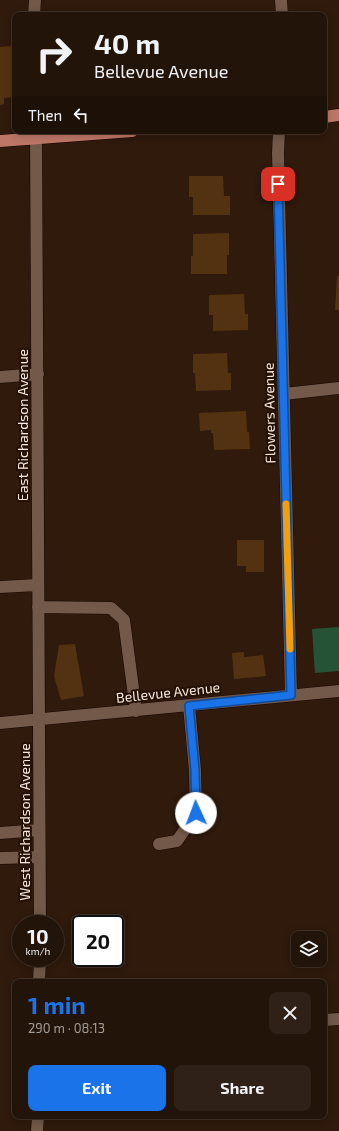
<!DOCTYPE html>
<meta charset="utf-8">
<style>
:root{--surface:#231409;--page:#2f2117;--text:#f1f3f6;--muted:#a39e9c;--line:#40332a;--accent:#1a73e8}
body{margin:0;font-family:"Exo 2",sans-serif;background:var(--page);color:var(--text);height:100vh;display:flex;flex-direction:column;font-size:15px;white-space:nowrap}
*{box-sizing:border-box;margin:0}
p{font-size:13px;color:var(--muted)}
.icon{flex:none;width:22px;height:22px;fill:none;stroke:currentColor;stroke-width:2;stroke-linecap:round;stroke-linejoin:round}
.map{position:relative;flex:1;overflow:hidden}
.panel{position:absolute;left:12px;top:979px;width:315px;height:140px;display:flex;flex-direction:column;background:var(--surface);border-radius:8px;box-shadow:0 2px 10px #0003,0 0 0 1px var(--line)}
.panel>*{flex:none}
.hud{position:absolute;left:12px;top:12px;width:315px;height:122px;border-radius:8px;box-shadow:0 2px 10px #0003,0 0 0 1px var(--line);background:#231409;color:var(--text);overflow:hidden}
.buttons{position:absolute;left:291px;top:931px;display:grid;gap:8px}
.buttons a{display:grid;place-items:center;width:36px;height:36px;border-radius:8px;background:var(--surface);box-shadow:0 2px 10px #0003,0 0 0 1px var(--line);font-size:20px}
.speed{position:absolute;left:12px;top:915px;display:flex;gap:8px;font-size:20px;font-weight:700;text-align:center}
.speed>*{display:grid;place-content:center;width:52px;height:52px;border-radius:50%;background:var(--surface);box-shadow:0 2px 10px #0003,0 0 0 1px var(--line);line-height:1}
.speed small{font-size:10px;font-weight:400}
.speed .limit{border:2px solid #111;border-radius:6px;background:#fff;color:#111}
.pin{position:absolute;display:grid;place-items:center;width:34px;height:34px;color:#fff;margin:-17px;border-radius:8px;box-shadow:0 2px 6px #0006}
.me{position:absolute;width:44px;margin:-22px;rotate:358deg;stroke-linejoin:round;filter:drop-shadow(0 0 3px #0008)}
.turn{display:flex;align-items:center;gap:14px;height:84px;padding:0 16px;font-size:18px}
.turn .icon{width:52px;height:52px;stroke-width:2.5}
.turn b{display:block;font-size:28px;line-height:34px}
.then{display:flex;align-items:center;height:38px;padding:0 16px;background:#0003;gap:8px;font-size:15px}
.round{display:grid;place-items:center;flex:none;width:42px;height:42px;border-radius:8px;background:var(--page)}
.overview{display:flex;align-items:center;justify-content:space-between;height:68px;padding:0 16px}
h1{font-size:24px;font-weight:700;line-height:30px;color:var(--accent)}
.primary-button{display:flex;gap:8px;margin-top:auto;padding:8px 16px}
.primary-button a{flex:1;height:46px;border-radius:8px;background:var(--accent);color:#fff;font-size:16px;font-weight:700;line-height:46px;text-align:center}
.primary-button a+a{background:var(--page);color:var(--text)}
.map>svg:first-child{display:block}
</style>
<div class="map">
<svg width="339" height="1131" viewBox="0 0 339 1131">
<rect width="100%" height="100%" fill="#2f1a0c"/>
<path fill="#255335" d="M339,627V671L315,673L312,629Z"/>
<path fill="#533212" d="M13,46L15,97L4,98V104L0,105V47Z
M189,176H223L224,196H230V215H193V197H189Z
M229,233V255H227V274H191V256H193V234Z
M337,276H339V310H335Z
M244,294L245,314H248V330L213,331V315H209V295Z
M227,353L228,373H231V390L196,391L195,373H193V354Z
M246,411L247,432H249L250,449L214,450L213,433H211V430L200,431L199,413Z
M237,540H264V572H246V566H237Z
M75,644L84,696L61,700L54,676L59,645Z
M244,652V657L263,655L266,676L234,679L232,653Z"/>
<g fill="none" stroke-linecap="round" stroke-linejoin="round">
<defs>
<path id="minor" d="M281,0L282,15
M34,15L35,0
M36,131L40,924
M279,131L278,153L291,695
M0,377L38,374
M284,394L339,388
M0,587L37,585
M38,607L111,608L124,620L136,711
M0,723L339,691
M0,833L39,830
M159,844L177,841L196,813L195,770L189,706
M0,858L39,857
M39,982L40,958
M324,1020L339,1019
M37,1131L38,1116"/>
<path id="major" d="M324,117L339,115
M0,141L132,131"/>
</defs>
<use href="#minor" stroke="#160500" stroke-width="13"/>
<use href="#major" stroke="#160500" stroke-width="13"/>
<use href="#minor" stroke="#725949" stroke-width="12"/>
<use href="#major" stroke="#be7767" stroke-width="12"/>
</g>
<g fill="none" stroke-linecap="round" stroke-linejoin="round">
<defs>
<path id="route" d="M196,813L195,770L189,706L291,695L278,184"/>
</defs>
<use href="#route" stroke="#114b97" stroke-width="10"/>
<use href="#route" stroke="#1a73e8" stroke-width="7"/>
<path stroke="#f59e0b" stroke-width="7" d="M286,504L290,649"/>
</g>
<g text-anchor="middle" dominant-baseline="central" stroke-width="4" stroke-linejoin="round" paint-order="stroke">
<g font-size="14" fill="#f8e8df" stroke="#251104">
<text transform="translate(269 413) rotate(-91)">Flowers Avenue</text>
<text transform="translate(22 425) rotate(-90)">East Richardson Avenue</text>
<text transform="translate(168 692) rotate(-6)">Bellevue Avenue</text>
<text transform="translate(24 822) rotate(-90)">West Richardson Avenue</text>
</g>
</g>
</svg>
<div class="buttons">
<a><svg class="icon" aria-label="layers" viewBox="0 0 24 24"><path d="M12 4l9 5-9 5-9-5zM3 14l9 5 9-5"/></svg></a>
</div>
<div class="speed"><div>10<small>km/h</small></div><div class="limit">20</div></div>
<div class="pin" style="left:278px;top:184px;background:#d93025"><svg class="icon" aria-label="arrive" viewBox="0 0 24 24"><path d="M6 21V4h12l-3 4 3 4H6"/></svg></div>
<svg class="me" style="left:196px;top:813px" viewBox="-20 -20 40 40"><circle r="19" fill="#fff"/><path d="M0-13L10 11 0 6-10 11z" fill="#1a73e8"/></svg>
<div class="hud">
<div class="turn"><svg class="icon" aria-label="right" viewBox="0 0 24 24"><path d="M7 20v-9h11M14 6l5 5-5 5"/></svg><div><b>40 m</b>Bellevue Avenue</div></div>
<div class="then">Then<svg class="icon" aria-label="left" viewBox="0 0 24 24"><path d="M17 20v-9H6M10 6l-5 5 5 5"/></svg></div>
</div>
<section class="panel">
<div class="overview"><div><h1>1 min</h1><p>290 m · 08:13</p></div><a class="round"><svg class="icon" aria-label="close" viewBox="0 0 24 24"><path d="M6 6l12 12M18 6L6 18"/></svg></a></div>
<div class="primary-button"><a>Exit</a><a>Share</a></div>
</section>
</div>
